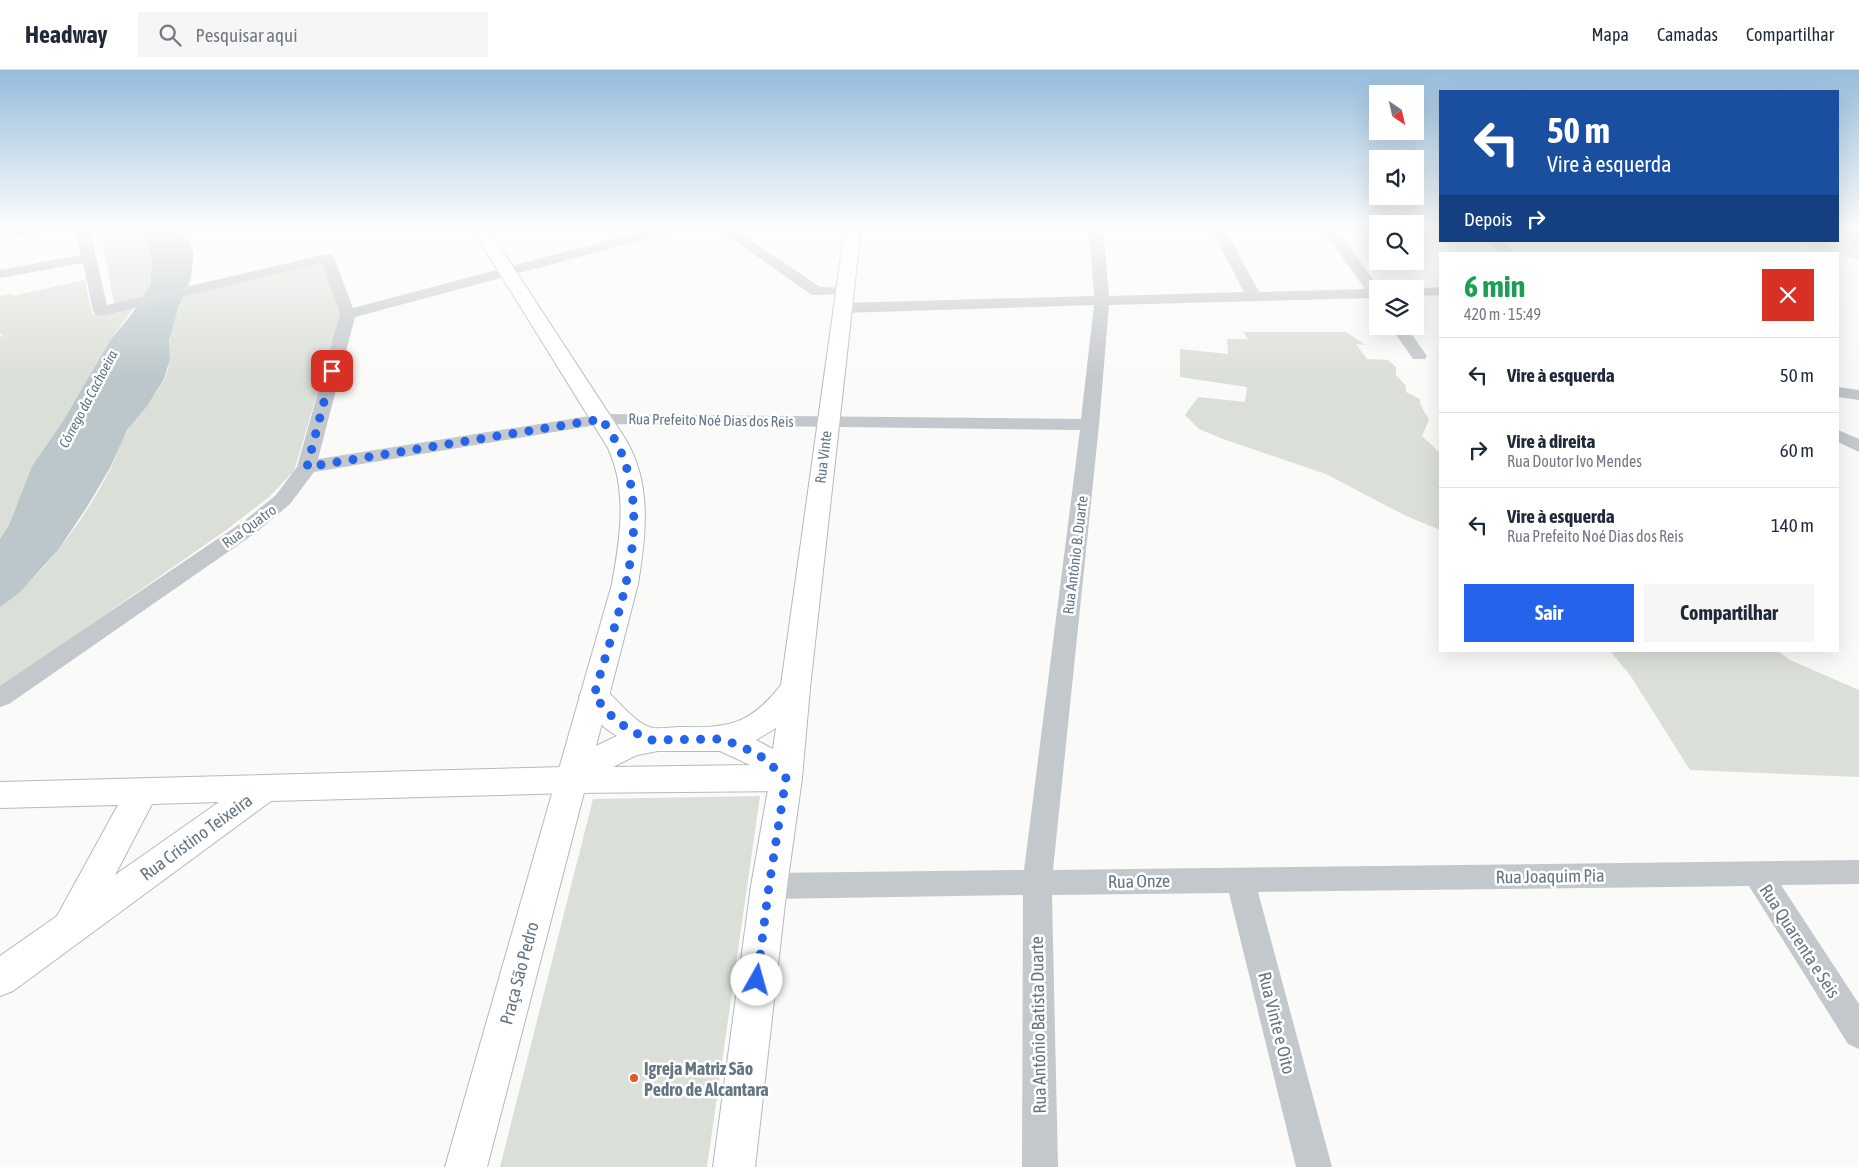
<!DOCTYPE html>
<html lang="pt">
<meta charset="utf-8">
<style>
:root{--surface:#fff;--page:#f6f6f7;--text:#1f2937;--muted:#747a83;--line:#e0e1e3;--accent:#2563eb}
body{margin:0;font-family:"Asap Condensed",sans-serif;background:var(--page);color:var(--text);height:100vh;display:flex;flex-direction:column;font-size:19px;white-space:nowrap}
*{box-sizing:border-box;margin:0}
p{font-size:16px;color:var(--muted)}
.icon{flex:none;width:28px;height:28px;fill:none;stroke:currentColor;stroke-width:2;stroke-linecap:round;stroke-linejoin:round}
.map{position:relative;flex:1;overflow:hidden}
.details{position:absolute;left:1439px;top:182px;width:400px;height:400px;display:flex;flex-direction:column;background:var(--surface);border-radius:0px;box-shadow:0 5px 20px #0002}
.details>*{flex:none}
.guide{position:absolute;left:1439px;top:20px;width:400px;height:152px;border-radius:0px;box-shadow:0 5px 20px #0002;background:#1a4fa0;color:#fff;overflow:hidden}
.needle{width:32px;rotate:146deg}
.tools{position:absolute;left:1369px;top:15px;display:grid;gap:10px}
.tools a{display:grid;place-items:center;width:55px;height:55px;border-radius:0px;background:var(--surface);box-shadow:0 5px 20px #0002;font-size:25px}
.pin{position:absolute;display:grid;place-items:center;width:42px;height:42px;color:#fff;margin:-21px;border-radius:10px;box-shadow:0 2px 8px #0006}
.me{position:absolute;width:55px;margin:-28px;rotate:7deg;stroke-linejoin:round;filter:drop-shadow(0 0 4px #0008)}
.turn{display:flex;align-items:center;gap:18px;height:105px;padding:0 25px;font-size:22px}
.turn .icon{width:65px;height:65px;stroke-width:2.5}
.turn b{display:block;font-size:35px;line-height:42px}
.then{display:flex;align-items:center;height:48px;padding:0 25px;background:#0003;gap:10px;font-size:19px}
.round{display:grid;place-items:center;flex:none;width:52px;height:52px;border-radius:0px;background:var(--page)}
.overview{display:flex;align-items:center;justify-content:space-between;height:85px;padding:0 25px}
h1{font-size:30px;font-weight:700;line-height:38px;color:#1e9e55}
.primary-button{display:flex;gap:10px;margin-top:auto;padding:10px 25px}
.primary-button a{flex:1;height:58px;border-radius:0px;background:var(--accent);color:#fff;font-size:20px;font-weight:700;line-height:58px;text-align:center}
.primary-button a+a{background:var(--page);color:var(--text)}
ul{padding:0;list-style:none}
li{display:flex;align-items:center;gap:15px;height:75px;padding:0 25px;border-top:1px solid var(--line)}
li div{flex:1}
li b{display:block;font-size:19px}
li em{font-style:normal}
header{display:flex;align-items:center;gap:30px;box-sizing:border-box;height:70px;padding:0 25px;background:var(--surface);border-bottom:1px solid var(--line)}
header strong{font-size:24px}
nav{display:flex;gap:28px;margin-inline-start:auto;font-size:18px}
.search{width:350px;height:45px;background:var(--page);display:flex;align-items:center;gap:12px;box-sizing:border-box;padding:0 18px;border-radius:0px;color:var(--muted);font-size:19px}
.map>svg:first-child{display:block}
</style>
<header>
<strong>Headway</strong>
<div class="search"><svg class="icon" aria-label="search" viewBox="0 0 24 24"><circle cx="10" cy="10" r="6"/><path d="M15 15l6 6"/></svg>Pesquisar aqui</div>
<nav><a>Mapa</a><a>Camadas</a><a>Compartilhar</a></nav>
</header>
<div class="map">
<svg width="1859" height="1097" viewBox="0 0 1859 1097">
<rect width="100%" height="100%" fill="#fafaf8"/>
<path fill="#dadfd7" d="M100,157H140L152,188L149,217L140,231L114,233Z
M1838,168L1859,178V189L1812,180L1797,171H1838Z
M322,192L341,244L294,401L269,427L229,458L0,618V537C47,502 84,450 111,398C117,385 120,371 128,359C139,342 154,328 164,310C172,293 167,283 170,269C173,253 179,237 185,221Z
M85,210L92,244L137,233L111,269L63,351L32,396L9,455L0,469V267L3,265L0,264V226L12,224V226Z
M1243,262H1346L1366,275L1356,274L1367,289L1388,290L1396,297V305L1406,316V322L1420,329V334L1429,350L1422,366L1440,383V460L1404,445L1326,404L1223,369L1199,359L1185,345L1198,327L1245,332L1247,317L1180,307V279L1228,284L1227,269H1248Z
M1610,581H1778L1790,590L1859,620V707L1690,700L1630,605Z
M760,726L707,1097H500L593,729Z"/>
<path fill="#bbc7cb" d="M140,157H180L194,182L191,208L179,236L169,271L170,289L164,309L147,336L127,360L110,398L87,437L59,479L20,522L0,537V469L9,455L32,396L63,351L111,269L131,245L150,215L152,188Z
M1838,157H1855L1859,159V178L1838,168Z"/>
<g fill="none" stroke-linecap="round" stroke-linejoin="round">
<defs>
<path id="secondary" d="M471,157H487L626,370C652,414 646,465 638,514L487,1097H445L612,514C620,469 628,421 608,378Z
M786,695L797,699L802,708L787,816L755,1097H713L751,816L770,708L775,699Z"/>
<path id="primary" d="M845,157H861L810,618L802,708L797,717L786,721L571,723L271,731L13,921L0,926V886L57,846L118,735L0,738V712L564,697L596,676L617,666C601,657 588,642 579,626L584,618C587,617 591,615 595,615C610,616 630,653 653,658C660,659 671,657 680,657C728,658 749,656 781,615ZM776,658L773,679L756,670ZM658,681H720L750,695L613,697L637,685ZM219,732L115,805L152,734Z"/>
</defs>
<use href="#secondary" stroke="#b3babf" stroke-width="2"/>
<use href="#primary" stroke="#b5babe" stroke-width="2"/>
<path fill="#c3c8cc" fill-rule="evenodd" d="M25,157H56L49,161L0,169V161Z
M75,157H89L107,235L327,184L332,185L334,188L353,238L660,157H682L680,160L355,247L318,389L602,344L1081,349L1094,235L842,243L837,241L834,238L837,235L842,233L1094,226L1089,157H1103L1109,226L1244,222L1210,157H1224L1259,222L1365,219L1321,157H1335L1380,219H1378V231L1371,228L1109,235L1099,355L1053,800L1859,790V814L1781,815L1859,934V979L1848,974L1749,816L1258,822L1332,1097H1296L1229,823L1052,825L1058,1097H1022L1023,825L769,829L759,825L755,816L759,807L769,803L1024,800L1080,360L602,354L314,402L290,434L258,461L9,634L0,637V616L244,451L276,425L297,397L340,244L322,193L101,246L96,244L93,241L83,193L0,208V200L81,185Z
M715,157H731L820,217L849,218L851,221L849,224L812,225Z
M1486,171H1502L1517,184H1501Z
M1440,217V225L1415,226V219H1410Z
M1390,256H1406L1427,286L1425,289H1413Z
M1838,317L1859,320V330L1838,327Z
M1838,360L1859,369V382L1838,372Z"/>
<use href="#secondary" fill="#fff" fill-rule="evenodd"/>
<use href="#primary" fill="#fff" fill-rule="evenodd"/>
</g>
<linearGradient id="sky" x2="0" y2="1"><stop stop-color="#96bcdc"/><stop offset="0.51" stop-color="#fdfdfc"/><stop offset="1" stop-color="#fdfdfc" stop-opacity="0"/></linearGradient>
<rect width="1859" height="310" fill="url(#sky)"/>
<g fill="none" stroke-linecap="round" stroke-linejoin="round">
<path stroke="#2563eb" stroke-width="9" stroke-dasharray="0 16.2" d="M332,301L307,397L602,349C608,359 616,370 621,382C654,461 615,549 594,626L616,651L648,670L723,669L758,684L786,708L769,816L757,910"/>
</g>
<circle fill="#e4572e" stroke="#fff" stroke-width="2" cx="634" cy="1008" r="5"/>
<g text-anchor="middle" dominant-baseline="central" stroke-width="5" stroke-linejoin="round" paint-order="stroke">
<g font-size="14" font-style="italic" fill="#60757c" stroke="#fff">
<text transform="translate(88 329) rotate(-62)">Córrego da Cachoeira</text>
</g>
<g font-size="15" fill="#657683" stroke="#fff">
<text transform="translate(711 350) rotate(1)">Rua Prefeito Noé Dias dos Reis</text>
<text transform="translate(823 387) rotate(-83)">Rua Vinte</text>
<text transform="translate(249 456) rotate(-36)">Rua Quatro</text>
<text transform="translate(1075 485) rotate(-83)">Rua Antônio B. Duarte</text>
</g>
<g font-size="18" fill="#657683" stroke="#fff">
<text transform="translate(196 767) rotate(-36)">Rua Cristino Teixeira</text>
<text transform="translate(1550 806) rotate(-1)">Rua Joaquim Pia</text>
<text transform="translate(1139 811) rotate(-1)">Rua Onze</text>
<text transform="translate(1800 871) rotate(57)">Rua Quarenta e Seis</text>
<text transform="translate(519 903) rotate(-75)">Praça São Pedro</text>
<text transform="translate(1277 953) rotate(76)">Rua Vinte e Oito</text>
<text transform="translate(1038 955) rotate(-91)">Rua Antônio Batista Duarte</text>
</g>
<g font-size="18" font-weight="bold" fill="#657683" stroke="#fff" text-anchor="start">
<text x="644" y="998">Igreja Matriz São<tspan x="644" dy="21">Pedro de Alcantara</tspan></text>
</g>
</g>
</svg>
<div class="tools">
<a><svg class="needle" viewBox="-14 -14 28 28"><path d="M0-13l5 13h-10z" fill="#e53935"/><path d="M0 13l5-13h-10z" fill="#747a83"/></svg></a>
<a><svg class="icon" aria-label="sound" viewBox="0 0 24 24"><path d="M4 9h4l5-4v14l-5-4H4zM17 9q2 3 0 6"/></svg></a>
<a><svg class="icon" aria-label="search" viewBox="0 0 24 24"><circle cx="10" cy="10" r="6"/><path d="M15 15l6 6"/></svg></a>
<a><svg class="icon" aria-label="layers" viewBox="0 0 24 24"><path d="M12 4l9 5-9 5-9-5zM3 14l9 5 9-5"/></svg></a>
</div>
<div class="pin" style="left:332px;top:301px;background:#d93025"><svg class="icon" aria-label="arrive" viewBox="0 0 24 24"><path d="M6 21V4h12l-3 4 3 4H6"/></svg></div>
<svg class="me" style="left:757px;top:910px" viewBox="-20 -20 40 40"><circle r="19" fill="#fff"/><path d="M0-13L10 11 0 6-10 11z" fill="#2563eb"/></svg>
<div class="guide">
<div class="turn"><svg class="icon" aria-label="left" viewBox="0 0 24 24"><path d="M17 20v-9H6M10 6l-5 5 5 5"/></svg><div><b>50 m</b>Vire à esquerda</div></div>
<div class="then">Depois<svg class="icon" aria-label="right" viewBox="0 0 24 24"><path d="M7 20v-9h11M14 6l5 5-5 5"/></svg></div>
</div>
<section class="details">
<div class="overview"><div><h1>6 min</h1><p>420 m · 15:49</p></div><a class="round" style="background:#d93025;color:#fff"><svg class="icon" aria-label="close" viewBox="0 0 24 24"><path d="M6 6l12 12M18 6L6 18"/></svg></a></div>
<ul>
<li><svg class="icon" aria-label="left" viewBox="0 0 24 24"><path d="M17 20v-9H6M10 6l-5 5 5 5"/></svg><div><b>Vire à esquerda</b></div><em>50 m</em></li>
<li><svg class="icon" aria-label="right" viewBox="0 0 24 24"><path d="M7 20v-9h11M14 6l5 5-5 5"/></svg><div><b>Vire à direita</b><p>Rua Doutor Ivo Mendes</p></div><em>60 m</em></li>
<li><svg class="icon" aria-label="left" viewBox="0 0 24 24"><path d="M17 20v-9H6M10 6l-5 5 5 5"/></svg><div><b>Vire à esquerda</b><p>Rua Prefeito Noé Dias dos Reis</p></div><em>140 m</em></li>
</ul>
<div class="primary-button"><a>Sair</a><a>Compartilhar</a></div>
</section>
</div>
